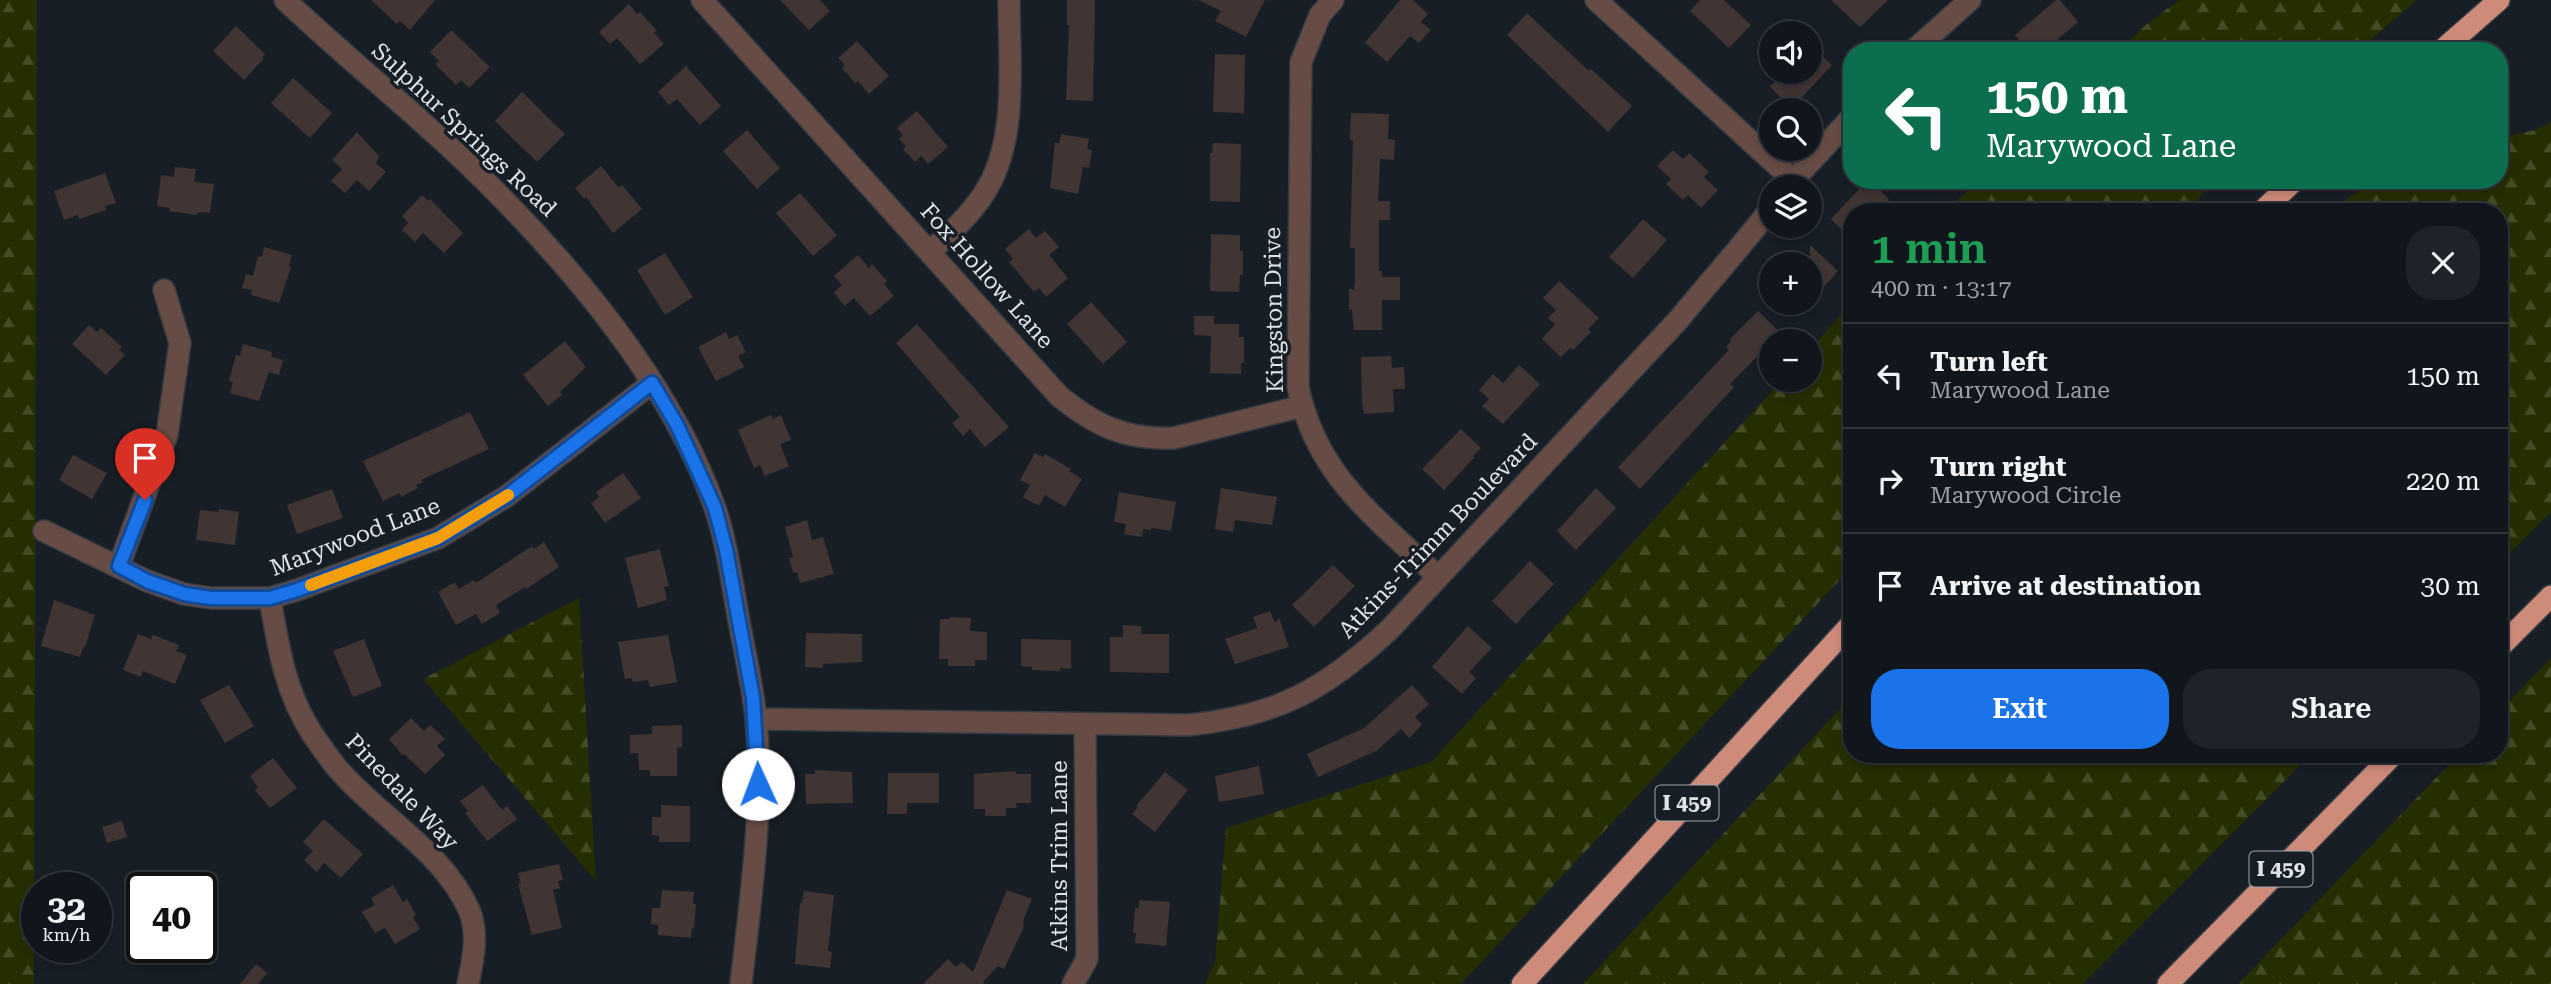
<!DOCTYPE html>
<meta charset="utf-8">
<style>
:root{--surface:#11161c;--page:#1e2329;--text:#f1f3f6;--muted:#9c9fa3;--line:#30353b;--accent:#1a73e8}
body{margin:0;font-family:"Roboto Serif",serif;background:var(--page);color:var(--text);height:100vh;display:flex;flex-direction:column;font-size:26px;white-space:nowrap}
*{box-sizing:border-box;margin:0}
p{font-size:23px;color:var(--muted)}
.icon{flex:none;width:38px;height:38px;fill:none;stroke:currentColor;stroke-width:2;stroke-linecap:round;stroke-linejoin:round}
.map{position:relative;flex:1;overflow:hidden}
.details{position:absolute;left:1843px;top:203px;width:665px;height:560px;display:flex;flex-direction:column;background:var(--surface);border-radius:28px;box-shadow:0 4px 10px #0003,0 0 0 2px var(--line)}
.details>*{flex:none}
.guide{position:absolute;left:1843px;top:42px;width:665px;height:147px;border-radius:28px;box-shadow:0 4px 10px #0003,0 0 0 2px var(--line);background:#0b6e4f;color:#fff;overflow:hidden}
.controls{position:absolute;left:1759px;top:21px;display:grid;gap:14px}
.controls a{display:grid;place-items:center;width:63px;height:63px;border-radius:50%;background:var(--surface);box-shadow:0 4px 10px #0003,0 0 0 2px var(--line);font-size:35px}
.speed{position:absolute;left:21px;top:872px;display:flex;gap:14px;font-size:35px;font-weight:700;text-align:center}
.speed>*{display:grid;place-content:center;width:91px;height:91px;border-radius:50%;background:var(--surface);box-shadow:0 4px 10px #0003,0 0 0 2px var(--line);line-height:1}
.speed small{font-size:18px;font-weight:400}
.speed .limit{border:4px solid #111;border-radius:10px;background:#fff;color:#111}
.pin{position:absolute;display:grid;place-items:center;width:60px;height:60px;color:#fff;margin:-72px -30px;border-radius:50% 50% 50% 0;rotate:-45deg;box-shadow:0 0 7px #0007}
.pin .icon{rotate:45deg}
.me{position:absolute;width:77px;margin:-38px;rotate:358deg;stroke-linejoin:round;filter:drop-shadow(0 0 5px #0008)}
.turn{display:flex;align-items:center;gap:24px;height:147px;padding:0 28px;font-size:32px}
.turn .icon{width:91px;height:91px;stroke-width:2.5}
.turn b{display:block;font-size:49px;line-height:60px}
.round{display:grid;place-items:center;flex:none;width:74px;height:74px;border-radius:28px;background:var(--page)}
.head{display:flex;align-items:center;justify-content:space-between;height:119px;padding:0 28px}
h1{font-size:42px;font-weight:600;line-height:52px;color:#1e9e55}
.action{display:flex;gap:14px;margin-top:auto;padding:14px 28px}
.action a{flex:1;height:80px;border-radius:28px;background:var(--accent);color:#fff;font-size:28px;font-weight:600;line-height:80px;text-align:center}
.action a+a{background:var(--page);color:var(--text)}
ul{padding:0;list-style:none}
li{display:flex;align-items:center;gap:21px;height:105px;padding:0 28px;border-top:2px solid var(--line)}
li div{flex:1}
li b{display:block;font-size:26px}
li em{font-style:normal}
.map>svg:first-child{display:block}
</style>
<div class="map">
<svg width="2551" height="984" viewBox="0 0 2551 984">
<defs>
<pattern id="forest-firs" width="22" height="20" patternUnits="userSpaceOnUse" patternTransform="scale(1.75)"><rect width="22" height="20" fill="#252e00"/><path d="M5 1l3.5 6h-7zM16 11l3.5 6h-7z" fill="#444c25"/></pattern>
</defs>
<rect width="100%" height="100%" fill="#171e25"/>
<path fill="url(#forest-firs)" d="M0,0H37L34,984H0Z
M2179,0H2417L2358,51H2118L2147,24Z
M2551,122V512L2499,564V212H2327L2376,180H2499V138L2535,130Z
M1979,180H2215L2186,212H1945Z
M1851,304V568L1461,984H1205L1215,962L1226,828L1431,762L1782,380H1810V349Z
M579,598L596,881L423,679Z
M2551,658V984H2238L2459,754H2499V712Z
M1851,697L1852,754H2311L2083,984H1583Z"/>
<path fill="#403533" d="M371,0H435L410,30L400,21L397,24Z
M780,0H820L830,11L809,30Z
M1067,0H1095L1093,101L1066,100L1069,25H1067Z
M1198,0H1265L1246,37L1215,21L1221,11Z
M1400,0H1413L1428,14L1421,22L1431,30L1419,43L1410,36L1387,62L1365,43Z
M1700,0H1724L1751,25L1729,48L1690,11Z
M1831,0H1888L1860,27Z
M2056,0H2060L2078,22L2044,51H2028L2015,35Z
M629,4L637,14L640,12L657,31L654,33L664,44L640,64L617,38L610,44L599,32Z
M1527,13L1589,71L1591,69L1632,106L1608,132L1507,35Z
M236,26L265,54L262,57L263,59L244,80L213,51Z
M451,30L490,67L469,88L461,80L456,85L435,64L439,61L430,52Z
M857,41L889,76L869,94L858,81L855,83L842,68L845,65L838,58Z
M1810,45L1832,65L1792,108L1770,87L1784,72H1810Z
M1215,54L1245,55L1244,113L1213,112Z
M686,66L721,106L700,125L677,99L669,105L658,92Z
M293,78L332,113L310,138L271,103Z
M522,92L565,134L537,162L495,121Z
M917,111L948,147L928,164L921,156L915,162L903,149L906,146L899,139L903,135L897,128Z
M1351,113L1389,114L1388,139L1395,140L1394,160L1380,159L1378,201H1390V220H1379V271H1382V277H1400V300H1382V330H1354L1352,310H1349V289L1354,290L1355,281V248H1350L1353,141L1350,140Z
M747,130L780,168L757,189L723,151Z
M357,132L379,156L376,163L386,172L369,191L357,180L345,193L331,181L342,169L332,160Z
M1061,134L1089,139L1087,149L1092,150L1089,168L1083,167L1078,194L1050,188L1055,143H1059Z
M1213,143L1241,144L1240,202L1210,201V153H1212Z
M1673,150L1683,159L1689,153L1709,172L1704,177L1718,190L1701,208L1688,195L1683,200L1666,184L1671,179L1657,166Z
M601,166L619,188L622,185L642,209L613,233L586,197L584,199L575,188Z
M175,167L196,169L194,182L214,184L210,213L198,212L197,215L169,211L170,208L157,206L161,175L174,177Z
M105,173L116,203L105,206L106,210L79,219L78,215L64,220L54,191Z
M1871,181L1889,200L1877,212H1852V240L1831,219L1860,188L1862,190Z
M800,193L837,235L813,256L776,213Z
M422,195L428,201L430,199L463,233L444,253L423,233L415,242L402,230L408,223L402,216Z
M1643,219L1667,240L1633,278L1609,257Z
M1029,229L1036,238L1045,231L1059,247L1049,255L1068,278L1046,297L1039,288L1034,292L1009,262L1013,259L1005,249Z
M1211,234L1240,235V251H1243V275H1240L1239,292L1210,291Z
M1810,245L1838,271L1810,302Z
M264,247L292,255L289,266L291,267L279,303L251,295L252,290L242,288L246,274L253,276L258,256L262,257Z
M665,253L693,297L665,315L637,270Z
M858,255L869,268L872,264L887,281L884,284L894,296L870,316L854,298L845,306L834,293L842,285L834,276Z
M1559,281L1599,318L1588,329L1591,332L1573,350L1570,348L1561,357L1542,339L1555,324L1548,318L1556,310L1543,298Z
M1091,302L1127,342L1103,364L1067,324Z
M1758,311L1780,333L1730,384L1734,387L1640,489L1618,467L1729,350L1726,347L1731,341L1730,339Z
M1194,316H1214V324H1239V337H1244V363H1241V374L1210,373L1211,336L1194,335Z
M917,324L1009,427L985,447L970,429L963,436L952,423L960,417L896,343Z
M89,325L97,332L101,328L122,347L119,350L125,355L106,375L72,344Z
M726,332L729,339L737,335L746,352L738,356L744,367L716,381L698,347Z
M565,341L586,367L560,392L562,395L548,406L523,375Z
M243,344L272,352L271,357L283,360L279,375L269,372L259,401L230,393L233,382L229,381L236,355L240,356Z
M1391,356L1392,368L1404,367L1405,389H1393L1394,412L1364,414L1362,402L1361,357Z
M1519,365L1540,384L1503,424L1482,406L1489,399L1479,390L1493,374L1503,383Z
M470,412L489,449L421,480L423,482L416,485L418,488L401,497L400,493L383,501L363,461Z
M771,415L773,419L781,415L791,440L780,444L789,466L765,476L760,465L754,468L738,430Z
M1461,429L1481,448L1473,456L1474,458L1444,490L1422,469Z
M1035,453L1043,457L1045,454L1071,469L1069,471L1082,479L1065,507L1045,495L1039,506L1023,497L1030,485L1020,480Z
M73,455L107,473L92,499L59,480Z
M623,473L641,498L605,523L591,503L599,497L596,492Z
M1221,488L1277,497L1272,525L1235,520L1233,532L1215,529Z
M1596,488L1616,508L1576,550L1557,531Z
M332,489L343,518L297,534L287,505Z
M1119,492L1176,502L1171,531L1151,528V530L1143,529L1142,537L1124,534L1126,524L1114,522Z
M219,509L239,512L235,545L196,540L200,510L219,512Z
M807,520L812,540L823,537L834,574L800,583L797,572L793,573L789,558L793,557L785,527Z
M544,542L559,567L526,589L525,587L496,605L500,613L482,624L476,614L456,625L438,592L455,582L459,589L474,580L476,583L532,546L534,549Z
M660,549L669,586L664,587L667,600L638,608L625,558Z
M1530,561L1554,584L1516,624L1492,601Z
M1333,565L1355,586L1314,627L1292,605Z
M54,600L95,615L85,647H83L80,657L41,646Z
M1270,611L1275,623L1279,618L1289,647L1235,664L1225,639L1257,628L1253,617Z
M950,617L971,618L970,631L987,632V660H975V666H948V659H939L940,619H950Z
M1123,625L1141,626V634H1169V673L1110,672V637H1123Z
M1468,626L1492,648L1469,672L1476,678L1462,694L1432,667Z
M806,633L862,634V662L823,664V668L805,667Z
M138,634L151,639L153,635L179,645L176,651L187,655L175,684L143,671L141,677L123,670Z
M668,635L677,682L650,687L648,680L633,682L632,678L625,679L618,642Z
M364,639L382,686L353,697L333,651Z
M1021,639L1071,640V669L1060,668V671L1032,670V667L1021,666Z
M229,685L254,726L225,743L200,700Z
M1412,685L1429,704L1415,717L1422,725L1409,738L1401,729L1376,751L1318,777L1307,754L1364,728Z
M411,718L424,731L430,725L445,739L437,746L445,755L425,774L404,754L403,756L389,739Z
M682,725V747L677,748V776H650V770H639L638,753L630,754V735L652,734V726Z
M273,758L297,788L270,808L255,790L258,787L250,776Z
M1259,766L1264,794L1219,802L1215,776Z
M815,770L852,772L853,803L806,804L805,774H815Z
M1016,771V774H1031V803H1016L1017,808H1006V816H985V809H974V774Z
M1165,772L1188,790L1155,832L1132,814L1138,807L1136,806Z
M888,773H939V803H907V814H887Z
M483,785L502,810L507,806L517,819L487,841L465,813L468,811L460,801Z
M661,805L690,806V842H659V836L652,835V817H661Z
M324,819L363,854L341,878L324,863L317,872L304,860L313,851L303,842Z
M122,821L127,837L107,843L102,827Z
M559,864L563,880L558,881L560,888L553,890L562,928L532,935L518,884L521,883L518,873Z
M393,885L403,902L407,899L416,915L413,917L420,929L395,944L385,928L375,933L362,912L375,905L371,898Z
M126,888H142V926L127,927Z
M662,890L694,892L693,904H696L694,928H692L691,938L658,935V925L651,924L652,908H660Z
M1007,890L1032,899L1024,918L1023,929L1004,969L998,966L983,982L985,984H923L948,959L956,967L962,962L973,972Z
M804,891L834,895L828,951L832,952L830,968L795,964L800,903H802Z
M1139,900L1170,902L1166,946L1135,943L1136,933H1133L1135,908H1139Z
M256,964L267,973L258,984H240Z"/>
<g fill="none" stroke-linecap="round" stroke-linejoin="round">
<defs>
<path id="minor" d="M285,0C355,66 432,126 499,195C584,281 674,392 715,508C726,540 731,576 737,610C743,645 752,682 756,718C764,806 751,896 741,984
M702,0L1059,396C1096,426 1125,440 1174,438L1303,406
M1333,0L1320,15L1301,62L1298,387C1317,477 1375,516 1438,577
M1596,0L1793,180
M1913,51L1970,0
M1787,187L1852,117
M930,252C951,232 973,213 988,187C1018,135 1009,59 1009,0
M44,531L147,581L184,594L211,598H270L297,590L438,538L507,496L652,383
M119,566L167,435L180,343L164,290
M270,598C278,646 285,693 313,735C321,746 329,759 338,769C379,817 443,851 469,910C479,933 473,960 468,984
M756,719L1188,725C1277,716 1325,690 1390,629L1680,318C1710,281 1742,246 1771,208
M1073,984L1087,959L1085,724"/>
<path id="highway" d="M2441,51L2499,0
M2261,212L2295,180
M2499,648L2551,596
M1522,984L1852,623
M2168,984L2394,754"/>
</defs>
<use href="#minor" stroke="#333a40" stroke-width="24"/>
<use href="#highway" stroke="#333a40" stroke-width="24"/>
<use href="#minor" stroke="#674c45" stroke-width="21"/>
<use href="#highway" stroke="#ce8b7a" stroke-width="21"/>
</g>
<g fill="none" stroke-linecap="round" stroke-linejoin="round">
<defs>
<path id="route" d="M145,500L119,566L147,581L184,594L211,598H270L297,590L438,538L507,496L652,383L677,425L701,477L715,508L726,550L753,698L758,784"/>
</defs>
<use href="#route" stroke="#114b97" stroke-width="18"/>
<use href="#route" stroke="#1a73e8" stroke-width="12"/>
<path stroke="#f59e0b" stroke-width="12" d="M311,585L438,538L508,495"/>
</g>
<g text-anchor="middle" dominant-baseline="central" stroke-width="7" stroke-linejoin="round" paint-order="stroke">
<g fill="#171e25" stroke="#a2a8ad" stroke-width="2">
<rect x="1655.5" y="785.5" width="63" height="35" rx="5"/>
<rect x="2249.5" y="851.5" width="63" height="35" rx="5"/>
</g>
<g font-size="21" font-weight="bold" fill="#dee3e7">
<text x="1687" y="803">I 459</text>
<text x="2281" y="869">I 459</text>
</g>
<g font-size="23" fill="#dee3e7" stroke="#171e25">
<text transform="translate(464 130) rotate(43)">Sulphur Springs Road</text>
<text transform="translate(987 276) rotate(48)">Fox Hollow Lane</text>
<text transform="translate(1274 310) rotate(-91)">Kingston Drive</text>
<text transform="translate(1438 536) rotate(-46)">Atkins-Trimm Boulevard</text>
<text transform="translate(355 537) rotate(-21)">Marywood Lane</text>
<text transform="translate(402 792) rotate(46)">Pinedale Way</text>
<text transform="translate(1059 856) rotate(-90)">Atkins Trim Lane</text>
</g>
</g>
</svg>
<div class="controls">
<a><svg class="icon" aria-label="sound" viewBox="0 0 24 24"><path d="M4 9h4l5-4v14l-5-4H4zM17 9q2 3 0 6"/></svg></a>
<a><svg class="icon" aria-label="search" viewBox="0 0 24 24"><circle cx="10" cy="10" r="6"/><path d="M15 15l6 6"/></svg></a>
<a><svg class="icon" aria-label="layers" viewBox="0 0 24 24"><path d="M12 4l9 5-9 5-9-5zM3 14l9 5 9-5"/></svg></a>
<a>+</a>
<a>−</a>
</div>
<div class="speed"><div>32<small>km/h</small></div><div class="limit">40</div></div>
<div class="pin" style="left:145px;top:500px;background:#d93025"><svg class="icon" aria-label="arrive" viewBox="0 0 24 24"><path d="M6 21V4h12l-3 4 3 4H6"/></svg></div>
<svg class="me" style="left:758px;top:784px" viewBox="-20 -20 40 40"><circle r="19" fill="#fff"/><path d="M0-13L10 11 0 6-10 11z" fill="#1a73e8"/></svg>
<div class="guide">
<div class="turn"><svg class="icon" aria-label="left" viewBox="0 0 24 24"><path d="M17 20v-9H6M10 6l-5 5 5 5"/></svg><div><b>150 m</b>Marywood Lane</div></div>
</div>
<section class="details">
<div class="head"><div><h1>1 min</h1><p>400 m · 13:17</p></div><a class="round"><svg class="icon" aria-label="close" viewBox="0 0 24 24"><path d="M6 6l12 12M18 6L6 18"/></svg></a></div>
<ul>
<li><svg class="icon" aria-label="left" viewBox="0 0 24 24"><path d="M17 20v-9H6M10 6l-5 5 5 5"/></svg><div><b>Turn left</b><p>Marywood Lane</p></div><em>150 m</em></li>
<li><svg class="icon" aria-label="right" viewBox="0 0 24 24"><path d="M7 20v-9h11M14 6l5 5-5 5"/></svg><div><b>Turn right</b><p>Marywood Circle</p></div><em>220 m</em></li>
<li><svg class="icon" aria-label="arrive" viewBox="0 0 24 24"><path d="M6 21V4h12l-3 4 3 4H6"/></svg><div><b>Arrive at destination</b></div><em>30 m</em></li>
</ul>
<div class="action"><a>Exit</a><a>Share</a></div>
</section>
</div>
